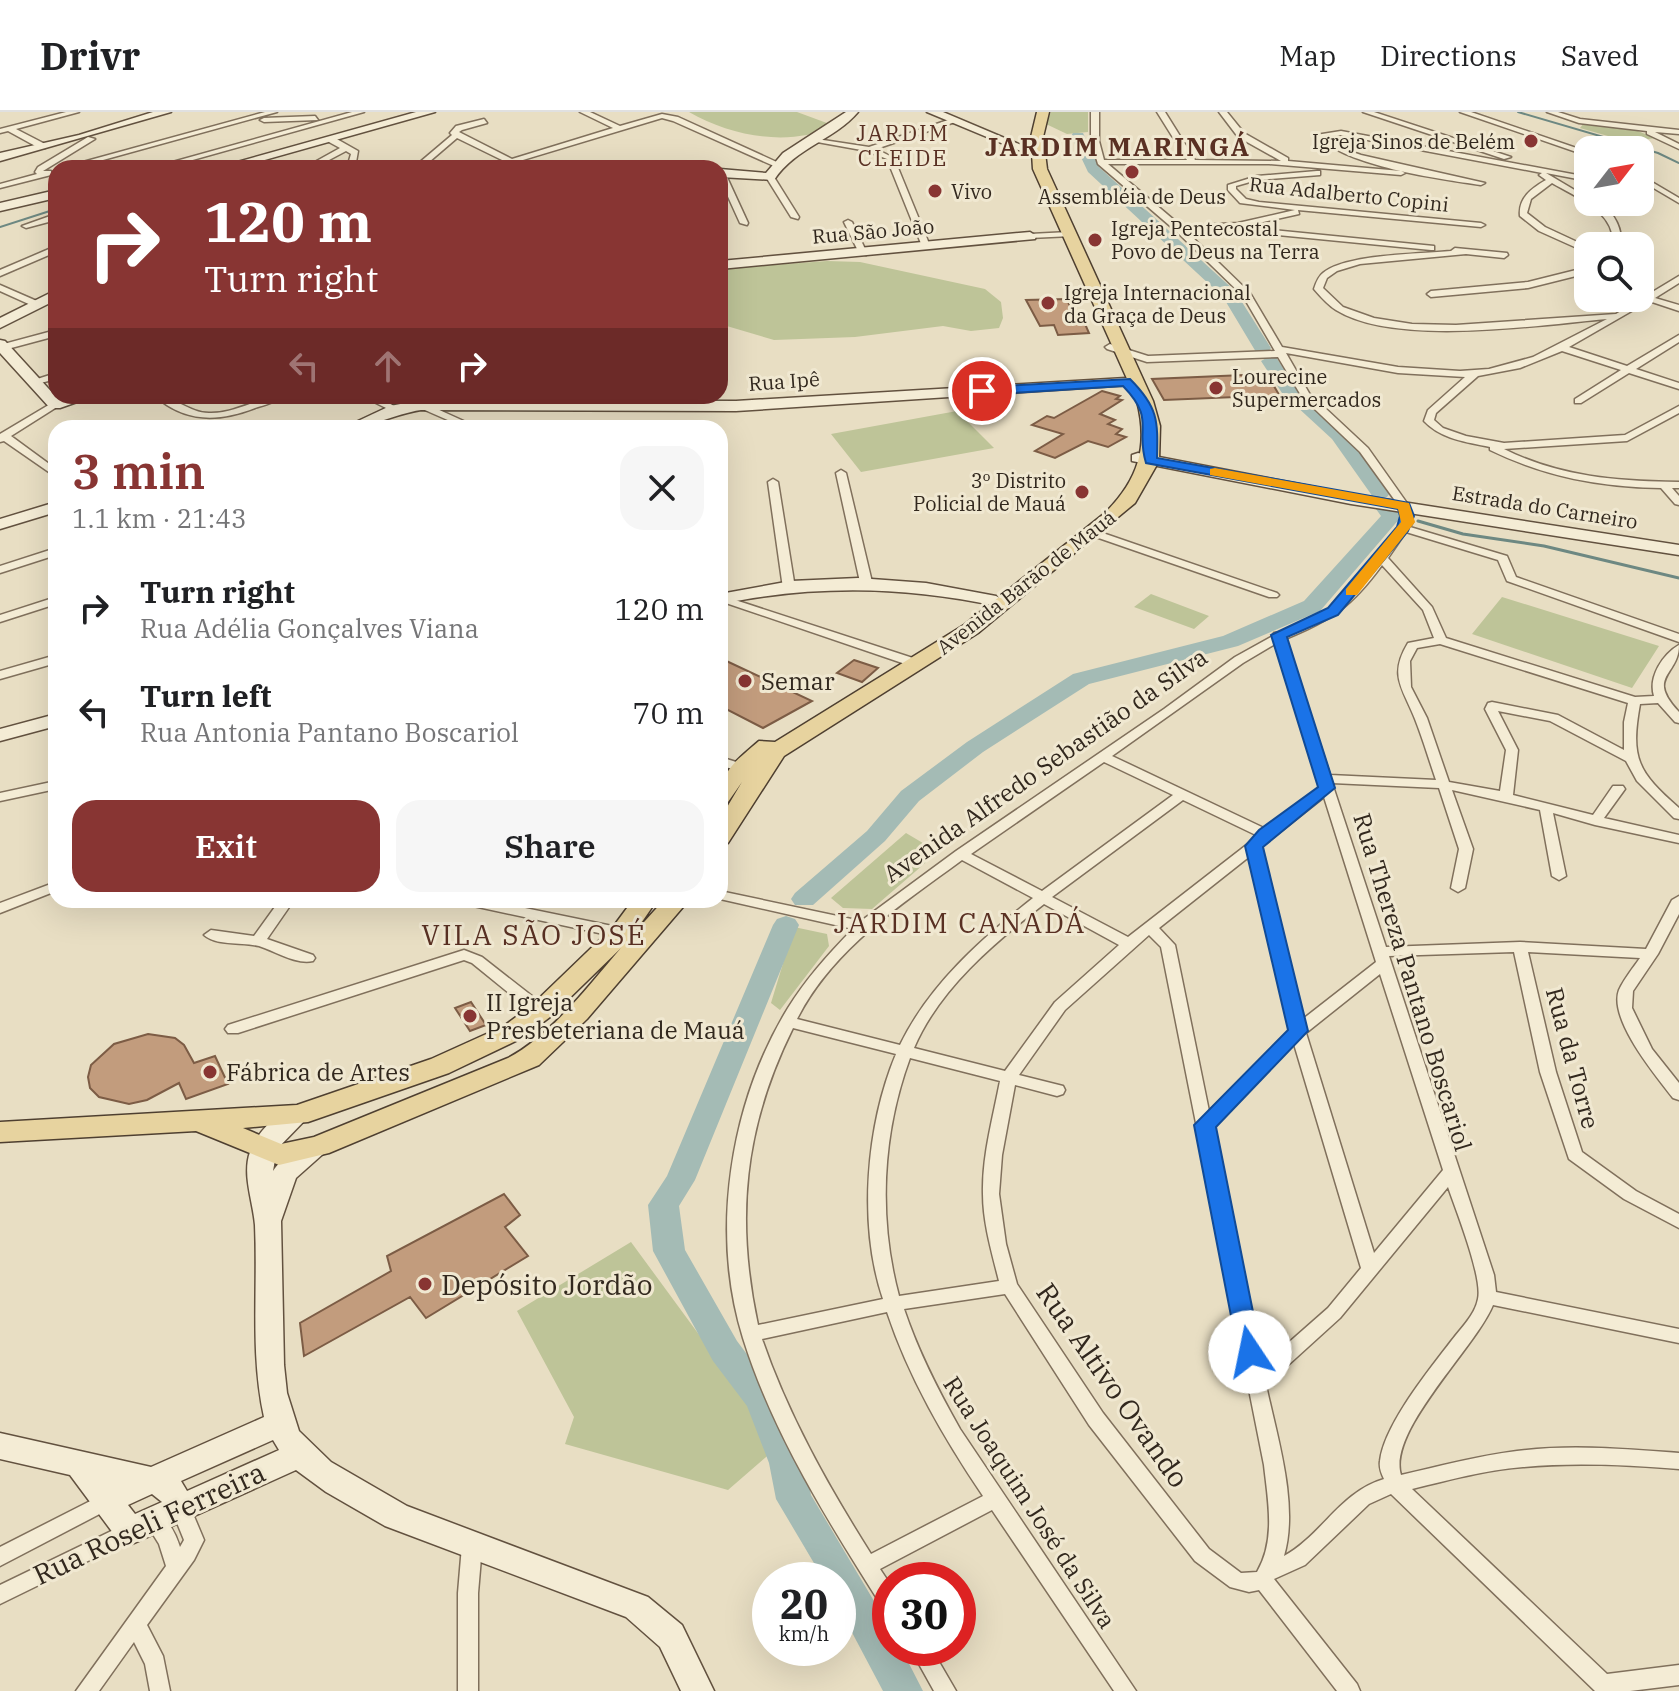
<!DOCTYPE html>
<meta charset="utf-8">
<style>
:root{--surface:#fff;--page:#f6f6f6;--text:#202124;--muted:#757577;--line:#e0e0e0;--accent:#883533}
body{margin:0;font-family:"IBM Plex Serif",serif;background:var(--page);color:var(--text);height:100vh;display:flex;flex-direction:column;font-size:30px;white-space:nowrap}
*{box-sizing:border-box;margin:0}
p{font-size:26px;color:var(--muted)}
.icon{flex:none;width:44px;height:44px;fill:none;stroke:currentColor;stroke-width:2;stroke-linecap:round;stroke-linejoin:round}
.map{position:relative;flex:1;overflow:hidden}
.sheet{position:absolute;left:48px;top:308px;width:680px;height:488px;display:flex;flex-direction:column;background:var(--surface);border-radius:24px;box-shadow:0 8px 32px #0002}
.sheet>*{flex:none}
.guide{position:absolute;left:48px;top:48px;width:680px;height:244px;border-radius:24px;box-shadow:0 8px 32px #0002;background:#883533;color:#fff;overflow:hidden}
.needle{width:52px;rotate:59deg}
.fabs{position:absolute;left:1574px;top:24px;display:grid;gap:16px}
.fabs a{display:grid;place-items:center;width:80px;height:80px;border-radius:16px;background:var(--surface);box-shadow:0 8px 32px #0002;font-size:40px}
.speed{position:absolute;left:752px;top:1450px;display:flex;gap:16px;font-size:40px;font-weight:700;text-align:center}
.speed>*{display:grid;place-content:center;width:104px;height:104px;border-radius:50%;background:var(--surface);box-shadow:0 8px 32px #0002;line-height:1}
.speed small{font-size:20px;font-weight:400}
.speed .limit{border:12px solid #d22;background:#fff;color:#111}
.pin{position:absolute;display:grid;place-items:center;width:68px;height:68px;color:#fff;margin:-34px;border:4px solid #fff;border-radius:50%;box-shadow:0 2px 8px #0007}
.me{position:absolute;width:88px;margin:-44px;rotate:349deg;stroke-linejoin:round;filter:drop-shadow(0 0 6px #0008)}
.turn{display:flex;align-items:center;gap:28px;height:168px;padding:0 24px;font-size:36px}
.turn .icon{width:104px;height:104px;stroke-width:2.5}
.turn b{display:block;font-size:56px;line-height:68px}
.lanes{display:flex;align-items:center;height:76px;padding:0 24px;background:#0003;justify-content:center;gap:40px;direction:ltr}
.lanes .off{opacity:.35}
.round{display:grid;place-items:center;flex:none;width:84px;height:84px;border-radius:24px;background:var(--page)}
.headline{display:flex;align-items:center;justify-content:space-between;height:136px;padding:0 24px}
h1{font-size:48px;font-weight:600;line-height:60px;color:var(--accent)}
.primary-button{display:flex;gap:16px;margin-top:auto;padding:16px 24px}
.primary-button a{flex:1;height:92px;border-radius:24px;background:var(--accent);color:#fff;font-size:32px;font-weight:600;line-height:92px;text-align:center}
.primary-button a+a{background:var(--page);color:var(--text)}
ul{padding:0;list-style:none}
li{display:flex;align-items:center;gap:24px;height:104px;padding:0 24px}
li div{flex:1}
li b{display:block;font-size:30px}
li em{font-style:normal}
header{display:flex;align-items:center;gap:48px;box-sizing:border-box;height:112px;padding:0 40px;background:var(--surface);border-bottom:2px solid var(--line)}
header strong{font-size:38px}
nav{display:flex;gap:44px;margin-inline-start:auto;font-size:28px}
.map>svg:first-child{display:block}
</style>
<header>
<strong>Drivr</strong>
<nav><a>Map</a><a>Directions</a><a>Saved</a></nav>
</header>
<div class="map">
<svg width="1679" height="1579" viewBox="0 0 1679 1579">
<rect width="100%" height="100%" fill="#e8dec3"/>
<path fill="#bec498" d="M689,0H797L835,14C789,35 733,25 689,0Z
M1051,0H1088V20L1067,22L1046,12Z
M1584,11L1633,17L1655,26L1629,30L1580,16Z
M827,149L860,150L985,177L1001,190L1003,206L999,216L971,219L943,214L855,225L774,228L720,212V157Z
M957,299L994,336L861,360L831,322Z
M1151,482L1209,504L1194,517L1134,495Z
M1502,485L1659,534L1632,576L1472,522Z
M906,721L938,740L872,797L843,796L831,786Z
M794,815L827,822L829,834L780,898L771,891Z
M631,1130L780,1333L728,1378L565,1332L574,1305L517,1199Z"/>
<g fill="none" stroke-linecap="round" stroke-linejoin="round">
<path stroke="#6d8882" stroke-width="2" d="M1518,0L1658,41L1679,51
M0,115L56,97"/>
<path stroke="#6d8882" stroke-width="3" d="M1418,409L1463,422L1544,434L1679,466"/>
<path fill="#a4bbb5" fill-rule="evenodd" d="M1073,21H1083L1099,55L1235,179L1271,236L1268,240H1256L1223,185L1088,60L1071,24Z
M1270,244L1276,245L1295,274L1346,319L1390,381L1387,385H1373L1332,327L1282,281L1261,249Z
M1386,391L1393,393L1401,405L1320,499L1238,534L1089,572L983,640L919,689L885,729L813,793H795L791,787L795,781L867,719L901,679L967,630L1073,562L1223,524L1304,489L1381,404L1376,397Z
M786,804L795,807L799,813L695,1068L679,1094L685,1138L737,1229L773,1277L805,1351L811,1383L890,1516V1536H901L923,1579H883L838,1494V1468H824L776,1387L769,1351L747,1294L713,1249L653,1139L648,1093L667,1064L773,813L777,807Z"/>
</g>
<path fill="#c29c7d" stroke="#7c5c45" stroke-width="2" d="M1067,187L1074,205H1082L1089,221L1058,223L1054,213L1040,214L1026,188Z
M1267,262L1285,293L1266,294L1260,284L1164,288L1152,267Z
M1102,279L1120,284L1116,287L1122,288L1100,302L1115,308L1108,312L1122,317L1116,322L1126,325L1108,335L1088,329L1055,346L1035,339L1063,322L1032,313L1047,304L1054,306Z
M720,546L812,589L763,616L720,594Z
M854,548L878,556L862,570L837,561Z
M471,890L486,913L470,919L455,896Z
M148,922L175,926L184,933L194,951L215,944L228,972L186,987L179,971L147,988L129,992L99,985L90,976L88,965L91,953L114,932Z
M504,1082L520,1103L505,1115L528,1144L426,1206L410,1185L304,1244L300,1211L391,1159L387,1144Z"/>
<g fill="none" stroke-linecap="round" stroke-linejoin="round">
<defs>
<path id="street" d="M66,0H79L16,17L45,32V36H39L8,19L0,21V17Z
M265,0H277L74,56H61Z
M352,0H364L164,56H151Z
M580,0H590L620,14L662,2L678,5L781,52L774,54L673,9L662,6L503,54L499,52L504,49L457,26L422,56H413L452,23L450,21L456,14L484,7L487,11L462,18L459,20L512,47L613,16Z
M1091,0H1099V29L1104,48H1187L1157,0H1165L1195,48L1281,49L1238,25L1219,0H1227L1244,21L1288,46V49L1401,59L1405,61L1401,63L1269,52H1108L1181,114L1238,111L1295,98L1240,91L1228,78V73L1257,64L1317,59H1320V63L1257,68L1236,74V77L1246,87L1259,90L1481,111L1485,113L1481,115L1298,98L1299,102L1241,115L1434,134V138H1431L1218,117L1186,119L1250,181L1282,235L1398,255L1460,259L1489,257L1533,245L1607,207C1539,213 1395,235 1336,198C1328,193 1320,184 1314,177C1316,171 1318,165 1323,161C1345,142 1420,142 1451,139L1455,136L1507,141L1508,143L1504,146L1466,142L1360,152L1337,159L1327,166L1323,176L1343,195L1374,206L1412,212L1456,213L1616,202L1679,164V171L1655,186L1679,193V199L1649,189L1569,235L1627,254L1679,223V230L1636,257L1679,271V277L1629,261L1581,291H1575V287L1621,258L1562,239L1520,256L1478,264L1436,301L1434,308L1443,316L1466,324L1504,331L1625,323L1679,294V301L1627,329L1504,337C1560,365 1617,369 1679,370V376H1672L1679,384V393L1675,392L1661,376C1600,375 1546,365 1490,338V335C1466,330 1441,327 1424,309L1428,298L1465,265L1398,261L1286,241L1309,281L1368,336L1409,394L1413,410L1410,415L1507,444L1516,465L1679,522V530L1507,469L1498,448L1406,420L1388,446L1432,495L1446,526L1635,585L1654,584C1648,565 1663,542 1679,533C1679,564 1645,564 1679,600V611L1675,610L1658,591L1640,592C1630,647 1638,660 1679,696V707L1674,706L1637,669L1626,649L1550,609L1498,599L1518,638L1513,683L1593,703L1613,674H1623L1625,677L1604,706L1679,723V731L1595,713L1553,701L1566,764L1559,768L1552,764L1540,698L1452,678L1473,737L1465,776L1458,780L1451,776L1459,737L1439,676L1332,671L1386,835L1520,830L1646,837L1672,788L1679,784V802L1658,842L1633,879L1632,896L1652,937L1679,971V988L1673,986C1656,964 1608,907 1619,878C1624,867 1633,856 1640,846L1528,840L1556,960L1582,1040L1636,1079L1679,1102V1116L1624,1087L1569,1047L1540,960L1514,840L1389,844L1494,1163L1496,1180L1679,1217V1231L1493,1193C1476,1235 1387,1319 1401,1363C1440,1354 1477,1344 1517,1339C1571,1332 1625,1337 1679,1341V1357C1627,1353 1575,1350 1523,1355C1485,1358 1449,1368 1412,1377L1607,1562L1679,1553V1573L1630,1579H1595L1391,1382L1369,1392L1305,1453L1274,1467L1357,1572L1360,1579H1337L1259,1478L1249,1480L1230,1475L1195,1449L1089,1313L1005,1182L904,1197C918,1239 938,1278 960,1317L1136,1579H1114L992,1398L880,1457L890,1472V1498L883,1496C829,1411 773,1322 743,1226C710,1120 730,991 788,896C806,867 829,841 853,817L720,787V779L861,809L956,739L1164,597L1235,545L1273,524L1274,521C1310,518 1341,489 1364,462C1369,455 1375,449 1376,442L1380,441L1403,410L1399,394L1360,340L1302,285L1278,245L1147,250L1107,237L1105,235L1110,232L1148,244L1275,239L1243,184L1176,119L1098,52L1091,29ZM1382,453L1423,498L1434,526L1408,531C1388,564 1403,576 1415,607C1423,627 1429,648 1436,668L1330,663L1285,527C1332,508 1352,494 1382,453ZM1275,532L1321,675L1266,717L1112,644L1243,551ZM1440,532L1628,591L1624,610V638L1558,603L1492,590L1488,591L1485,597L1506,638L1500,679L1449,670L1427,606L1411,575L1410,549L1417,536ZM1104,650L1173,683L1042,779L971,742ZM1324,685L1376,850L1303,907L1261,735ZM1183,688L1258,724L1128,825L1052,785ZM1250,744L1290,918L1209,999L1175,833L1159,816ZM962,748L1033,786C981,827 929,873 900,933L797,907C833,836 901,793 962,748ZM1044,792L1119,833L1055,890L1005,959L914,936C939,877 994,831 1044,792ZM1149,823L1161,835L1264,1353C1268,1389 1276,1428 1257,1460L1241,1461L1209,1437L1103,1301L1017,1172L1006,1132L999,1082L1002,1043L1015,973L1057,984L1063,982L1065,978L1063,974L1019,963L1065,898ZM1380,862L1443,1058L1374,1141L1306,921ZM793,916L896,942C866,1014 858,1113 883,1187L758,1213C735,1106 744,1015 793,916ZM1294,932L1361,1156L1328,1196L1262,1254L1213,1015ZM910,946L1000,969C993,1006 982,1044 983,1082C983,1111 992,1141 999,1169L899,1184C878,1106 882,1022 910,946ZM1448,1075C1456,1098 1483,1166 1478,1187C1475,1203 1461,1216 1452,1228C1429,1258 1384,1313 1380,1349C1379,1356 1381,1361 1384,1367C1340,1380 1322,1423 1284,1444C1299,1393 1277,1325 1266,1273L1340,1206ZM887,1200C909,1266 944,1326 983,1384L871,1442C828,1374 788,1303 762,1227Z
M1363,0H1374L1511,45L1504,47Z
M1460,0H1471L1588,40V44Z
M1547,0H1558L1580,7L1679,18V22L1655,20L1679,32V37L1647,22V19L1579,11Z
M315,4L318,8L264,10L260,8L264,6Z
M951,7L958,9L876,37L894,46L930,134L926,136L922,134L887,47L867,39L806,28L810,26L869,35Z
M1341,19L1588,65V69L1546,61L1588,86V90C1610,90 1623,114 1621,134H1613C1616,99 1577,86 1552,71L1531,87L1527,101L1545,115L1588,135V141L1539,119L1520,104C1518,86 1532,76 1546,68L1539,63L1542,61L1341,23L1326,25L1344,37L1361,43L1485,71L1481,73C1439,67 1345,54 1316,23Z
M88,25L95,27L43,59H51V63L0,76V72L37,62L35,60L38,55Z
M329,26H335L358,39L355,56H347L351,42L346,39L314,56H304L340,36L329,30Z
M720,59L725,61L748,111L747,113L740,111L720,67Z
M770,63L774,65L799,105L798,107L791,105L766,65Z
M1640,63L1679,86V91L1640,68Z
M53,103H56V108L26,116L22,114Z
M848,108L852,110L867,141L866,143L859,141L844,110Z
M1069,120L1073,122L1072,124L1030,126L1026,124L1030,122Z
M56,134V140L0,164V158Z
M1588,155V161L1528,176L1431,185L1427,182L1431,179L1528,170Z
M0,173L39,190L40,192L33,194L0,179Z
M56,218V224L0,239V233Z
M56,261V267L33,273L28,270Z
M155,284C175,284 189,301 209,301C236,302 258,284 284,284C276,290 265,293 255,296C219,310 185,311 155,284Z
M362,284H375L400,297L392,299Z
M52,291L60,293L11,324L56,357V365L4,329L0,330V322Z
M418,291H424L479,316H466L418,295Z
M841,358L846,361L872,470L866,473L860,470L836,361Z
M773,367L778,370L795,476L789,479L783,476L768,370Z
M1094,418L1277,481L1279,483L1277,485H1269L1090,423V419Z
M56,436V443L0,461V454Z
M720,483L922,549L924,552L918,556L914,555L720,489Z
M56,485V492L0,510V503Z
M56,543V551L0,567V559Z
M720,645L746,653L747,656L741,660L720,653Z
M56,669V677L0,689V681Z
M56,770V779L0,801V791Z
M280,788H294L267,827L313,843L315,846L313,849C296,853 275,839 259,834C242,830 216,834 204,823L211,818L254,824Z
M457,788H486L622,816L629,821L622,826L464,792Z
M464,838L482,845L546,895L548,899L546,903H536L472,851L464,848L238,921H228L225,917L228,913Z
M106,1381L113,1383L116,1389L113,1395L0,1454V1435Z
M181,1387L188,1390L204,1428L194,1448L147,1513L163,1544L170,1579H150L145,1552L134,1530L99,1579H76L166,1454L159,1432L144,1408L147,1402L154,1399C167,1404 176,1422 180,1435L184,1428L171,1396L174,1390Z
M130,1410L137,1413L140,1419L137,1425L0,1492V1473Z
M472,1425L479,1428L482,1434L478,1481V1579H458V1481L462,1434L465,1428Z
M910,1536H931L956,1579H934Z"/>
<path id="secondary" d="M153,0H171L0,49V41L79,23Z
M416,0H435L236,56H216Z
M846,0H858C833,29 796,35 774,68L720,65V57L766,61L783,41Z
M927,0H943L1033,38L1023,40Z
M503,48L531,53L533,56H488Z
M56,78V86L0,99V91Z
M1030,120L1036,124L1035,127L720,157V149Z
M56,178V188L0,216V206Z
M0,228L5,229L58,287L94,284L60,296H50L0,241Z
M1126,266L1131,267V273L736,299L421,298C394,302 371,316 343,316L390,294L421,288L736,289Z
M1138,341L1351,382L1679,433V443L1351,392L1132,349V343Z
M56,390V400L0,417V407Z
M858,466L926,471L996,484L1005,489L996,494C902,474 814,473 720,492V482L791,469Z
M56,602V614L0,629V617Z
M298,994L307,997L310,1003L277,1037L273,1059C283,1044 310,1022 328,1027L332,1034L296,1066L281,1109L284,1253L287,1281L299,1319L331,1350L407,1394L648,1485L682,1513L714,1579H681L660,1535L626,1505L385,1414L326,1380L296,1358L130,1433L119,1429L70,1363L0,1347V1321L151,1355L264,1305C250,1241 258,1178 255,1113C253,1089 242,1063 250,1040C258,1019 277,1000 298,994ZM273,1328L279,1338L187,1379L181,1369ZM152,1382L162,1390L135,1402L128,1393Z"/>
<path id="primary" d="M1037,0H1049L1043,25L1047,57L1153,289L1160,314L1159,349L1135,391L978,521L784,644L728,731L720,733V707L742,670L728,690L720,692C720,658 735,650 759,629L775,630L964,513L1105,401C1138,368 1149,335 1137,289L1033,57L1031,25Z
M633,788H657L635,820L664,788H689L587,907L539,953L329,1041L279,1053L196,1019L0,1030V1010L297,993L431,947L504,914L532,893L613,815ZM621,836C588,874 553,922 508,946L314,1025L281,1032L243,1016L308,1010L449,961L522,926L550,905Z"/>
</defs>
<use href="#street" stroke="#80705c" stroke-width="3"/>
<use href="#secondary" stroke="#62513f" stroke-width="3"/>
<use href="#primary" stroke="#4e3f30" stroke-width="3"/>
<use href="#street" fill="#f4ecd5" fill-rule="evenodd"/>
<use href="#secondary" fill="#f4ecd5" fill-rule="evenodd"/>
<use href="#primary" fill="#e7d39f" fill-rule="evenodd"/>
</g>
<path fill="#1a73e8" stroke="#114b97" stroke-width="2" d="M1130,267C1158,295 1158,308 1157,346L1404,390L1409,391L1414,404L1408,419L1338,503L1287,525L1335,676L1263,735L1308,919L1216,1015L1261,1240L1258,1247L1250,1250L1242,1247L1238,1240L1194,1013L1288,918L1245,734L1259,718L1318,675L1271,523L1328,496L1397,415L1400,404L1398,397L1146,351C1135,316 1156,308 1123,274L982,283L975,279L982,275Z"/>
<path fill="#f59e0b" d="M1215,356L1409,391L1415,410L1357,483H1346V477L1401,410L1398,397L1210,363V357Z"/>
<g fill="#883533" stroke="#f0e8d1" stroke-width="3">
<circle cx="1531" cy="29" r="8"/>
<circle cx="1132" cy="60" r="8"/>
<circle cx="935" cy="79" r="8"/>
<circle cx="1095" cy="128" r="8"/>
<circle cx="1048" cy="191" r="8"/>
<circle cx="1216" cy="276" r="8"/>
<circle cx="1082" cy="380" r="8"/>
<circle cx="745" cy="569" r="8"/>
<circle cx="470" cy="904" r="8"/>
<circle cx="210" cy="960" r="8"/>
<circle cx="425" cy="1172" r="8"/>
</g>
<g text-anchor="middle" dominant-baseline="central" stroke-width="6" stroke-linejoin="round" paint-order="stroke">
<g font-size="20" fill="#32281e" stroke="#f0e8d1" text-anchor="start">
<text x="1515" y="29" text-anchor="end">Igreja Sinos de Belém</text>
<text x="951" y="79">Vivo</text>
<text x="1132" y="84" text-anchor="middle">Assembléia de Deus</text>
<text x="1111" y="116">Igreja Pentecostal<tspan x="1111" dy="23">Povo de Deus na Terra</tspan></text>
<text x="1064" y="180">Igreja Internacional<tspan x="1064" dy="23">da Graça de Deus</tspan></text>
<text x="1232" y="264">Lourecine<tspan x="1232" dy="23">Supermercados</tspan></text>
<text x="1066" y="368" text-anchor="end">3º Distrito<tspan x="1066" dy="23">Policial de Mauá</tspan></text>
</g>
<g font-size="20" fill="#32281e" stroke="#f0e8d1">
<text transform="translate(1349 82) rotate(6)">Rua Adalberto Copini</text>
<text transform="translate(873 119) rotate(-5)">Rua São João</text>
<text transform="translate(784 269) rotate(-4)">Rua Ipê</text>
<text transform="translate(1545 395) rotate(9)">Estrada do Carneiro</text>
<text transform="translate(1026 470) rotate(-38)">Avenida Barão de Mauá</text>
</g>
<g font-size="22" letter-spacing="2" fill="#593023" stroke="#f0e8d1">
<text x="903" y="20">JARDIM<tspan x="903" dy="25">CLEIDE</tspan></text>
</g>
<g font-size="24" fill="#32281e" stroke="#f0e8d1" text-anchor="start">
<text x="761" y="569">Semar</text>
<text x="486" y="890">II Igreja<tspan x="486" dy="28">Presbeteriana de Mauá</tspan></text>
<text x="226" y="960">Fábrica de Artes</text>
</g>
<g font-size="24" fill="#32281e" stroke="#f0e8d1">
<text transform="translate(1045 653) rotate(-35)">Avenida Alfredo Sebastião da Silva</text>
<text transform="translate(1413 870) rotate(73)">Rua Thereza Pantano Boscariol</text>
<text transform="translate(1573 946) rotate(75)">Rua da Torre</text>
<text transform="translate(1030 1390) rotate(57)">Rua Joaquim José da Silva</text>
</g>
<g font-size="26" font-weight="bold" letter-spacing="2" fill="#593023" stroke="#f0e8d1">
<text x="1118" y="34">JARDIM MARINGÁ</text>
</g>
<g font-size="28" letter-spacing="2" fill="#593023" stroke="#f0e8d1">
<text x="960" y="810">JARDIM CANADÁ</text>
<text x="534" y="822">VILA SÃO JOSÉ</text>
</g>
<g font-size="28" fill="#32281e" stroke="#f0e8d1" text-anchor="start">
<text x="441" y="1172">Depósito Jordão</text>
</g>
<g font-size="28" fill="#32281e" stroke="#f0e8d1">
<text transform="translate(1113 1273) rotate(55)">Rua Altivo Ovando</text>
<text transform="translate(149 1411) rotate(-25)">Rua Roseli Ferreira</text>
</g>
</g>
</svg>
<div class="fabs">
<a><svg class="needle" viewBox="-14 -14 28 28"><path d="M0-13l5 13h-10z" fill="#e53935"/><path d="M0 13l5-13h-10z" fill="#757577"/></svg></a>
<a><svg class="icon" aria-label="search" viewBox="0 0 24 24"><circle cx="10" cy="10" r="6"/><path d="M15 15l6 6"/></svg></a>
</div>
<div class="speed"><div>20<small>km/h</small></div><div class="limit">30</div></div>
<div class="pin" style="left:982px;top:279px;background:#d93025"><svg class="icon" aria-label="arrive" viewBox="0 0 24 24"><path d="M6 21V4h12l-3 4 3 4H6"/></svg></div>
<svg class="me" style="left:1250px;top:1240px" viewBox="-20 -20 40 40"><circle r="19" fill="#fff"/><path d="M0-13L10 11 0 6-10 11z" fill="#1a73e8"/></svg>
<div class="guide">
<div class="turn"><svg class="icon" aria-label="right" viewBox="0 0 24 24"><path d="M7 20v-9h11M14 6l5 5-5 5"/></svg><div><b>120 m</b>Turn right</div></div>
<div class="lanes"><svg class="icon off" aria-label="left" viewBox="0 0 24 24"><path d="M17 20v-9H6M10 6l-5 5 5 5"/></svg><svg class="icon off" aria-label="ahead" viewBox="0 0 24 24"><path d="M12 20V5M6 11l6-6 6 6"/></svg><svg class="icon" aria-label="right" viewBox="0 0 24 24"><path d="M7 20v-9h11M14 6l5 5-5 5"/></svg></div>
</div>
<section class="sheet">
<div class="headline"><div><h1>3 min</h1><p>1.1 km · 21:43</p></div><a class="round"><svg class="icon" aria-label="close" viewBox="0 0 24 24"><path d="M6 6l12 12M18 6L6 18"/></svg></a></div>
<ul>
<li><svg class="icon" aria-label="right" viewBox="0 0 24 24"><path d="M7 20v-9h11M14 6l5 5-5 5"/></svg><div><b>Turn right</b><p>Rua Adélia Gonçalves Viana</p></div><em>120 m</em></li>
<li><svg class="icon" aria-label="left" viewBox="0 0 24 24"><path d="M17 20v-9H6M10 6l-5 5 5 5"/></svg><div><b>Turn left</b><p>Rua Antonia Pantano Boscariol</p></div><em>70 m</em></li>
</ul>
<div class="primary-button"><a>Exit</a><a>Share</a></div>
</section>
</div>
